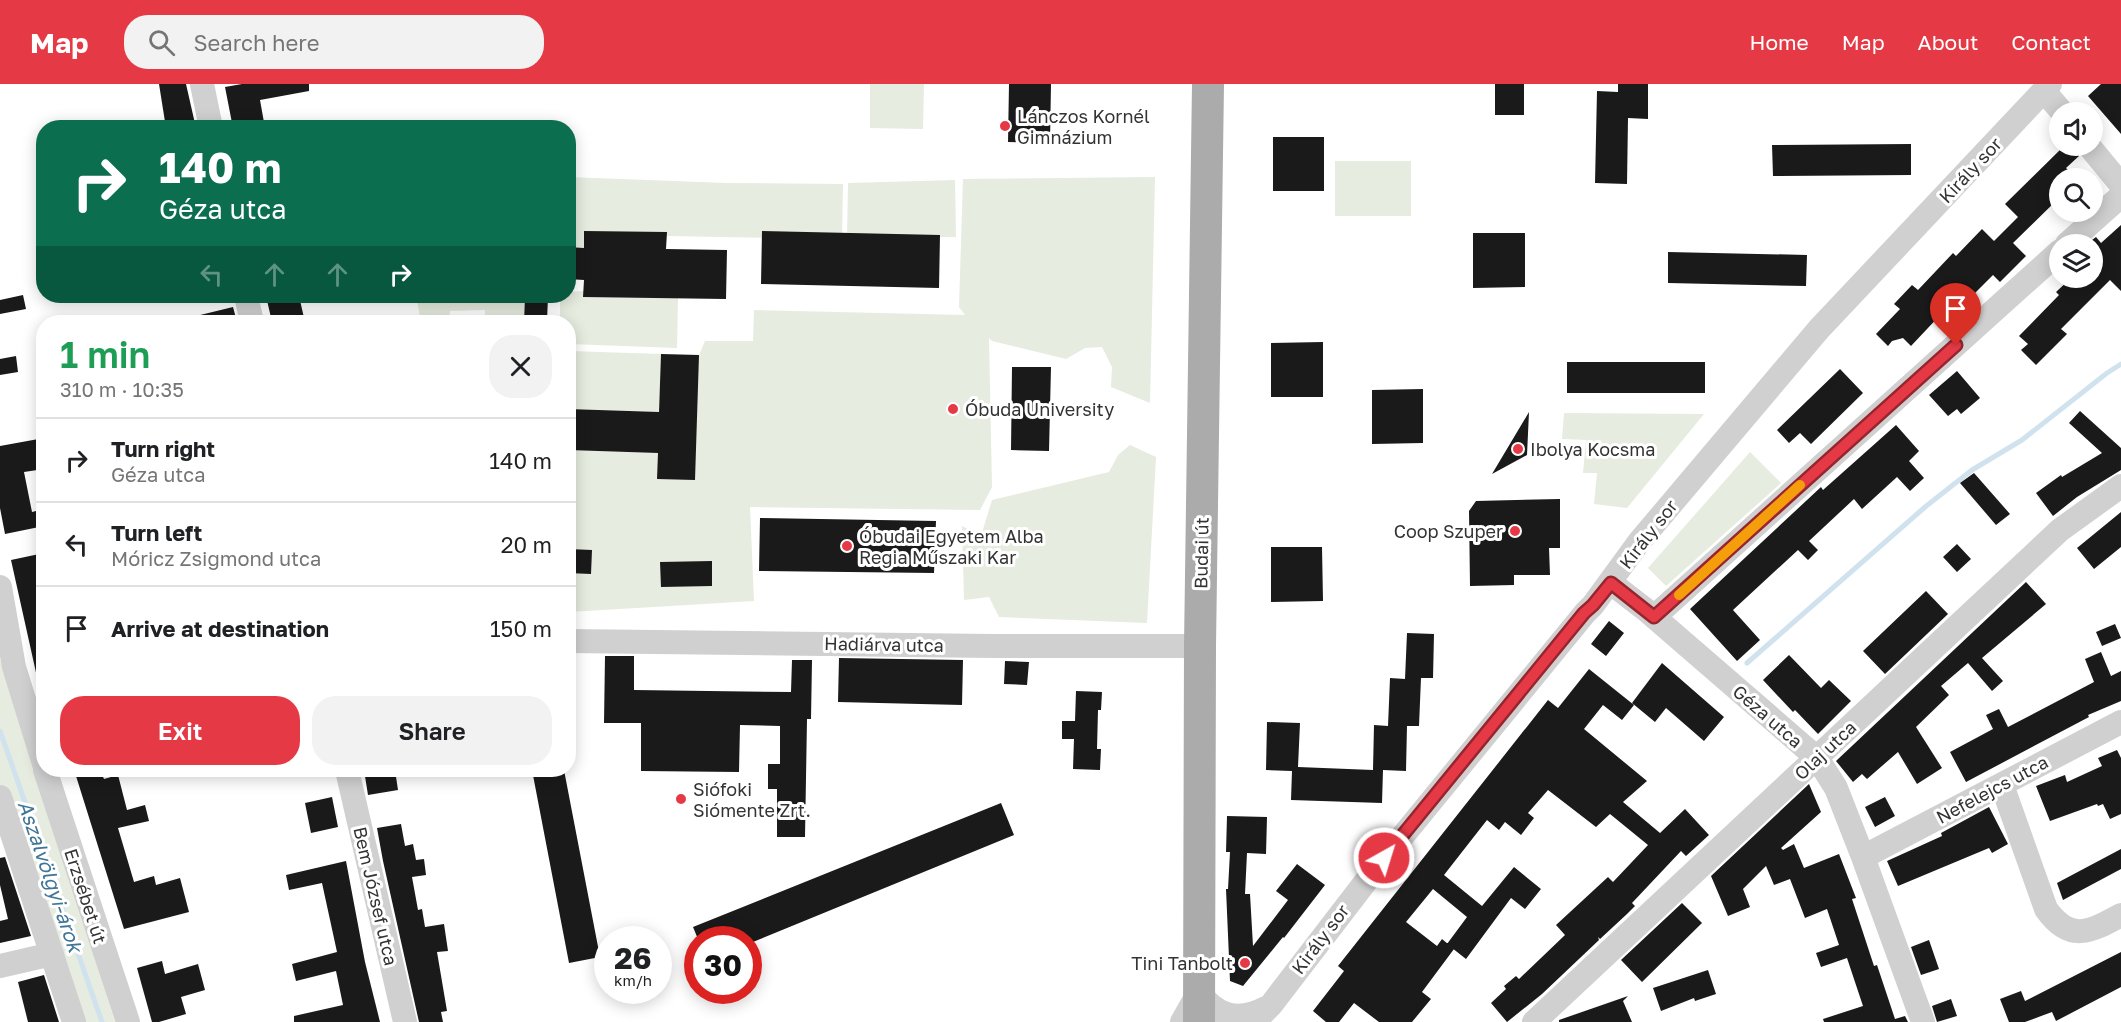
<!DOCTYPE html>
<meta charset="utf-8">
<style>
:root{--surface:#fff;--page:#f2f2f2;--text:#202124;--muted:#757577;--line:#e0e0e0;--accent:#e63946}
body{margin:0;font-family:"Golos Text",sans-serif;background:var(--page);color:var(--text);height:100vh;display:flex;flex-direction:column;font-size:22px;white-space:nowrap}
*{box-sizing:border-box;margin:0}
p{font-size:20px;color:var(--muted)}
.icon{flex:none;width:33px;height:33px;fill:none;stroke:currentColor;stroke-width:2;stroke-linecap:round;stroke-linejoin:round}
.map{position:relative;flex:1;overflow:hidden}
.drawer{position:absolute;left:36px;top:231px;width:540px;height:462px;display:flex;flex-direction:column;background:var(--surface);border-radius:24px;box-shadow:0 3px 15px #0003}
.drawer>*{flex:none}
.guide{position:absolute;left:36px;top:36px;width:540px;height:183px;border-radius:24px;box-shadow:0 3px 15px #0003;background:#0b6e4f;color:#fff;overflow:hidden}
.buttons{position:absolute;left:2049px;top:18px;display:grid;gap:12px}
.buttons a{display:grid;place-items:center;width:54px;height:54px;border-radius:50%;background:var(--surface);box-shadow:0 3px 15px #0003;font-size:30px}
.speed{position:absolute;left:594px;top:842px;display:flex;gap:12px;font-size:30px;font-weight:700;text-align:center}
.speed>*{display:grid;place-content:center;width:78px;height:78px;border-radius:50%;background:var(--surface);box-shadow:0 3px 15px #0003;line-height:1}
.speed small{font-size:15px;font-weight:400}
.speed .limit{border:9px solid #d22;background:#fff;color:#111}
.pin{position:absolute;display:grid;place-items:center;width:51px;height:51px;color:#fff;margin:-62px -26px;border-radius:50% 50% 50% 0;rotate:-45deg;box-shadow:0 0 6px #0007}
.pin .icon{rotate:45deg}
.me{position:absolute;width:66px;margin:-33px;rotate:39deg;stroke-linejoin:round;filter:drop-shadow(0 0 4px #0008)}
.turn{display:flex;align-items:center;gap:21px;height:126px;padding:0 24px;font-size:27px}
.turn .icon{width:78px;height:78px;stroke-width:2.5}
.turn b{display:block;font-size:42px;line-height:51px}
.lanes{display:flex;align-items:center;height:57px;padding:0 24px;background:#0003;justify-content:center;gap:30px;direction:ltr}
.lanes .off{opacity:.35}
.round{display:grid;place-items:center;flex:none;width:63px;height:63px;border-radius:24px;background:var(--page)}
.head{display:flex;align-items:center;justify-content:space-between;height:102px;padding:0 24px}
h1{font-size:36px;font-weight:600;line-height:45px;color:#1e9e55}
.button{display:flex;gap:12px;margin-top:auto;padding:12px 24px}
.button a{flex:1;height:69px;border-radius:24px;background:var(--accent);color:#fff;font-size:24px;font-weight:600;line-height:69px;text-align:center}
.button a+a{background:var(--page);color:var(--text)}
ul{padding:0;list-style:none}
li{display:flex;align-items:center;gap:18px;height:84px;padding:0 24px;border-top:2px solid var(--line)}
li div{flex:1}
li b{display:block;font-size:22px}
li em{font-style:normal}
header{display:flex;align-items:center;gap:36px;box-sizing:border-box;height:84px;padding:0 30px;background:var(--accent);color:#fff}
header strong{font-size:28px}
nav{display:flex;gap:33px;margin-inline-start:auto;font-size:21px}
.search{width:420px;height:54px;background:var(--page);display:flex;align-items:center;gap:15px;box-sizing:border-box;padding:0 21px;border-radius:24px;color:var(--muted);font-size:22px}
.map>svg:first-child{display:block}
</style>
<header>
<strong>Map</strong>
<div class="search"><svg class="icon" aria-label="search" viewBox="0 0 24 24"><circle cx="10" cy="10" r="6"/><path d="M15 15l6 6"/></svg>Search here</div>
<nav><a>Home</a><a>Map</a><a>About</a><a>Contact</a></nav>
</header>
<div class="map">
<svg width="2121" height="938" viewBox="0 0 2121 938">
<rect width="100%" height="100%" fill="#fff"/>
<path fill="#e6ecdf" d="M870,0H924L923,45L870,44Z
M1335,77H1411V132H1335Z
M568,93L727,99L843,100L842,155L667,152V149L584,148V164L569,163Z
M1155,93L1150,319L1111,303L1112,283L1102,263L1085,264L1066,275L992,257L989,254L992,403L980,426L750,423L754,517L569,528V366L658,369L705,257H753L754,226L965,231L959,223L963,95Z
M955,96L956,153L847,154L848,99Z
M584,207V213L678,214L677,264L569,260L568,238H560V212H568L569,208Z
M416,212H525L524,238H485V226L450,227L449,238H421Z
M569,267L661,270L659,328L569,325Z
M1564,329L1704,330L1627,424L1594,420L1597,389H1583L1586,356L1562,355Z
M1130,361L1156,373L1147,539L999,533L989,513L964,516L962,442L981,452L992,416L1109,388L1118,371Z
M1750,368L1781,399L1666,502L1648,484Z
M0,574L4,590L115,938H79L0,705Z"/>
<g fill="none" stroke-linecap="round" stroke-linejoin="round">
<path stroke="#cfe2ee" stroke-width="5" d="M1747,579L1925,423L1972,386L2022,356L2107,289L2121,280
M0,647L102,938"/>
</g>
<path fill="#1a1a1a" d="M159,0H186L196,44H166Z
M242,0H309V7L260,16L265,44H233L225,3Z
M1009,0H1051L1050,59L1008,58Z
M1495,0H1524V31H1495Z
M1618,0H1648V35L1628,34L1627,100L1595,99L1597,7L1618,8Z
M2101,0H2121V50L2088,12Z
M1273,53H1324V107H1273Z
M1911,60V91L1773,92L1772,61Z
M2064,62H2075L2079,72L2066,84L2076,94H2060V113L2013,159L2026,172L2000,198L1993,191L1967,217L1960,210L1911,262L1903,254L1892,257L1888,262L1876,250L1900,225L1894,220L1912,201L1918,206L1953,169L1956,172L1982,145L1994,157L2018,133L2005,120Z
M2121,141V207L2110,196L2061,245L2067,250L2036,281L2021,266L2028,260L2019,252L2059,211L2056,208L2071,194H2092V156L2096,153L2101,159Z
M584,147L667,148L666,165L727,166L726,215L583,213L584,196L568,195V163L584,164Z
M762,147L940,151L939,204L761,200Z
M1473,149H1525V203L1473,204Z
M1668,168L1807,171L1806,202L1668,199Z
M23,211L26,225L0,230V216Z
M266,212H299L305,238H272Z
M525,212H548L547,238H524Z
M233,223L237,238H193L192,233Z
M1323,258V313H1271V259Z
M661,270L699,271L695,396L657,395L658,369L568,366V325L659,328Z
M16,272L18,288L0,291V275Z
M1567,278H1705V309H1567Z
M1012,283H1051L1049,367L1011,366Z
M1840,285L1863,309L1811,360L1800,349L1789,359L1777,346Z
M1957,287L1980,314L1961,330L1957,325L1948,332L1929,311Z
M1423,305V359L1372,360V306Z
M2080,327L2121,364V386L2077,413L2053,432L2036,409L2061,391L2062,393L2102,369L2069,339Z
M1529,328L1527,371L1492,390Z
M1896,341L1919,367L1909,377L1924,394L1910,407L1897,393L1862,425L1854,415L1809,457L1818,466L1808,476L1798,466L1733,526L1760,556L1737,577L1690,525L1821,403L1823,406Z
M44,354V385L24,388L32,428L44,425V442L5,450L0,424V362Z
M1974,389L2010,430L1996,441L1960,399Z
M1560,415V464H1549L1550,491H1514V501L1470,502L1469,427L1476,417Z
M2121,428V463L2094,485L2077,464Z
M760,434L936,437L934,489L759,487Z
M1957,460L1971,475L1957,488L1943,473Z
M1271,463H1322L1323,517L1271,518Z
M568,465L592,466L591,490L568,489Z
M44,469V592L37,593L11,476Z
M712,477V502L661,503L660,478Z
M2026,498L2046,520L1982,574L2003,597L1992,607L1968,579L1941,602L1949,611L1916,643L1942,684L1917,700L1898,668L1867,695L1862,690L1853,698L1836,677Z
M1926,507L1948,530L1885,590L1863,567Z
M1609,537L1624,549L1606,572L1591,560Z
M2115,540L2121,554L2102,562L2096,548Z
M1407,549L1434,550L1433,594H1421L1419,642H1407L1406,687L1383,686L1382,719L1291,716L1292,687L1266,686L1267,638L1300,639L1298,683L1373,686L1374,641L1388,642L1390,594L1405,595Z
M2101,568L2111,592L2121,587V617L2088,631L2089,633L1966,698L1950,668L1993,645L1986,631L1999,625L2008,643L2094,598L2085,575Z
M1789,571L1821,604L1829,596L1851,617L1818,650L1795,626L1793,628L1763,596Z
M605,572H634V606L791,608L792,576H812L811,635H807L805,753H777V705H768V680H780V642L740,641L739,688L641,687V639H604Z
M839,574L963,576L962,621L838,618Z
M1005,577L1029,578L1027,601L1004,600Z
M1662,579L1724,633L1704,657L1666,624L1655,638L1632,619Z
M1589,585L1634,621L1622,636L1603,621L1584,645L1647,697L1623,718L1660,749L1685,725L1709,751L1686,772L1681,767L1632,819L1635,822L1627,830L1600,855L1598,853L1599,856L1542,910L1507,938L1491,919L1506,905L1504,902L1516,892L1519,895L1565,851L1556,841L1608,793L1613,798L1648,761L1610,730L1596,743L1548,706L1528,729L1534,734L1521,751L1505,738L1499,746L1487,736L1444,791L1482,822L1514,783L1541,805L1525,825L1511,814L1466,875L1447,860L1467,833L1433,805L1406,838L1437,862L1442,855L1454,865L1422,908L1431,915L1412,938H1379L1354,919L1339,938H1326L1313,927L1344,887L1338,882L1548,616L1558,624Z
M1076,607L1102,608L1101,626H1098L1097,665H1101L1100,686L1073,685L1074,655H1062V637H1075Z
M2117,666L2121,674V730L2110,735L2103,720L2098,722L2097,720L2050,737L2036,702L2065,691L2067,698L2102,682L2098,674Z
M100,686L104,695L118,691L127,726L145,721L149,737L118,744L134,798L154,792L156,801L180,794L189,828L124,845L76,692Z
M364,686H395L398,706L368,711Z
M532,686H564L600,873L569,879Z
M1809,700L1821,728L1781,764L1783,766L1794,760L1804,784L1839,770L1856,814L1852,815L1874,882L1877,881L1895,935L1905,932L1908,938H1824L1823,935L1863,922L1847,874L1821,883L1816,869L1839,861L1827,825L1805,834L1790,795L1774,801L1766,782L1743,805L1750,823L1728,832L1711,792Z
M332,713L338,743L311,749L305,719Z
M1885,713L1895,732L1875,743L1865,723Z
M1001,719L1014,751L748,860V855H698L693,843Z
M1989,723L2008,760L1992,769L1989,764L1898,802L1887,777L1942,752L1941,749Z
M1227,732L1267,733L1266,770L1247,769L1245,810H1250L1253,862L1288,816L1276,807L1297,780L1325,801L1284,854L1283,853L1243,902L1230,897L1226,805H1228L1230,768H1226Z
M401,740L405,762L413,760L416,776L424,775L426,791L412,793L418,826L422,825L425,843L444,840L448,867L437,868L447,927L441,928L443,938H419L383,777L377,744Z
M2121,765V785L2063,816L2057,799Z
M5,773L31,852L0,859V837L8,835L0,801V774Z
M346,777L365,878L380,938H294V932L343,921L336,887L296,897L292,880L337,868L322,799L289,806L286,791Z
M1682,819L1702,839L1642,898L1621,876Z
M1929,856L1939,885L1921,891L1911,863Z
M2121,868V903L2056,937L2052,928L2025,938H2009L2000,915L2021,907L2025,917Z
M162,877L165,890L198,880L205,906L181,913L186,930L159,938H152L137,884Z
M1708,886L1716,910L1695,917L1694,914L1661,927L1653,904Z
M44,891L59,938H28L18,898Z
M1628,912L1623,917L1632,938H1559V936Z
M1951,915L1957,932L1937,938L1932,922Z"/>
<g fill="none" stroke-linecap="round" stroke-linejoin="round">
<path stroke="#d0d0d0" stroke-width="24" d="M202,0L211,44
M2044,7L2062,28
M2089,62L2121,101
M2067,160L2121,112
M246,212L252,238
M1611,499L1646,526L1817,674L1836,704L1863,773L1923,938
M0,503L14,583L44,680
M1654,533L2060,167
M568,557L993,562H1200
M45,686L128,938
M347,686L405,938
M2002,701L2046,825C2070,859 2090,848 2121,831
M0,713L74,938
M1863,773L2121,638
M0,882L52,870
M1182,938L1199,908C1217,933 1239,938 1266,924
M1254,938L1271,921L1370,792L1585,529L1593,521L1639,458L1819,245L2050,0
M1534,938L2060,446L2121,402"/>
<path stroke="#ababab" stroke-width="32" d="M1199,938L1200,562L1208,0"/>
</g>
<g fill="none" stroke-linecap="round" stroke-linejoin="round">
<defs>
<path id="route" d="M1384,774L1584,529L1593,521L1611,499L1654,533L1956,261"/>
</defs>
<use href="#route" stroke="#96252e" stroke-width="15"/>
<use href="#route" stroke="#e63946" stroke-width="10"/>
<path stroke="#f59e0b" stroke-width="10" d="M1679,511L1800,401"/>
</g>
<g fill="#e63946" stroke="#fff" stroke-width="2">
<circle cx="1005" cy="42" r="6"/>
<circle cx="953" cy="325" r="6"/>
<circle cx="1518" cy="365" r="6"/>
<circle cx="1515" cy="447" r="6"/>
<circle cx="847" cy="462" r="6"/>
<circle cx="681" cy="715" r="6"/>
<circle cx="1245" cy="879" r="6"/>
</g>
<g text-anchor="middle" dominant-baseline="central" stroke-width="6" stroke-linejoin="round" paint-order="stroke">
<g font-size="18" fill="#333" stroke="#fff" text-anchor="start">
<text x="1017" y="32">Lánczos Kornél<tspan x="1017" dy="21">Gimnázium</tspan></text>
<text x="965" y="325">Óbuda University</text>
<text x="1530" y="365">Ibolya Kocsma</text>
<text x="1503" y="447" text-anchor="end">Coop Szuper</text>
<text x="859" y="452">Óbudai Egyetem Alba<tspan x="859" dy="21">Regia Műszaki Kar</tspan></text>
<text x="693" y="705">Siófoki<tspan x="693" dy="21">Siómente Zrt.</tspan></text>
<text x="1233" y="879" text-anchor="end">Tini Tanbolt</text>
</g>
<g font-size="18" fill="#333" stroke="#fff">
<text transform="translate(1970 86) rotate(-47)">Király sor</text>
<text transform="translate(1648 450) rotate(-52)">Király sor</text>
<text transform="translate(1201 469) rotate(-89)">Budai út</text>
<text transform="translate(884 560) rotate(1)">Hadiárva utca</text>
<text transform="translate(1768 632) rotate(41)">Géza utca</text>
<text transform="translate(1825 666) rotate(-43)">Olaj utca</text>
<text transform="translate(1992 705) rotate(-28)">Nefelejcs utca</text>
<text transform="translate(86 812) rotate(72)">Erzsébet út</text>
<text transform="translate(376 812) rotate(77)">Bem József utca</text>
<text transform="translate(1320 855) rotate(-53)">Király sor</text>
</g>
<g font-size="20" font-style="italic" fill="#3f7597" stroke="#fff">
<text transform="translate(51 792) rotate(71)">Aszalvölgyi-árok</text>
</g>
</g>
</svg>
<div class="buttons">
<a><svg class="icon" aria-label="sound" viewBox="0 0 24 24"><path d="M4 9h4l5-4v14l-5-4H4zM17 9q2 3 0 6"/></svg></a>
<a><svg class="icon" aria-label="search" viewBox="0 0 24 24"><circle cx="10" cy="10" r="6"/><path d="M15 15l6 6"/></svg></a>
<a><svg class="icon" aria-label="layers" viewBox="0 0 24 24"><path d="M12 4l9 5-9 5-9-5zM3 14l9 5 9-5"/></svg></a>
</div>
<div class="speed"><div>26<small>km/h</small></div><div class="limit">30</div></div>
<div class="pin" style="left:1956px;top:261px;background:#d93025"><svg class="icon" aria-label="arrive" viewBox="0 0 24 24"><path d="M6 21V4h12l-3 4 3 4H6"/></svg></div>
<svg class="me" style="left:1384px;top:774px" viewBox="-20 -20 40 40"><circle r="17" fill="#e63946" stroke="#fff" stroke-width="3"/><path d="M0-11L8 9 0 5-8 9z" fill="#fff"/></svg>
<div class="guide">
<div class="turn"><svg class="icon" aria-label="right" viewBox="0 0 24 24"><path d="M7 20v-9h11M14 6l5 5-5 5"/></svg><div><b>140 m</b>Géza utca</div></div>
<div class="lanes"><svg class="icon off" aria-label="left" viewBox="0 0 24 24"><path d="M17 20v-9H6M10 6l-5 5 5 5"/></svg><svg class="icon off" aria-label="ahead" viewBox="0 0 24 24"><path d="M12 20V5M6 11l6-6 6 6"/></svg><svg class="icon off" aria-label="ahead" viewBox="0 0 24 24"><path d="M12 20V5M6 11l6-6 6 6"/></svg><svg class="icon" aria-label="right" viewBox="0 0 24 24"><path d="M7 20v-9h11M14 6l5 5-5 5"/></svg></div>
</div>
<section class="drawer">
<div class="head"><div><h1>1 min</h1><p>310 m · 10:35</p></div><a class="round"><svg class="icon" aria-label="close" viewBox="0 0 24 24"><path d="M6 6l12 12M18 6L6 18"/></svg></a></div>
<ul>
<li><svg class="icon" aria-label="right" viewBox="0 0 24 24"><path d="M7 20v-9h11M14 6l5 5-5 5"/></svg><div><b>Turn right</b><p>Géza utca</p></div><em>140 m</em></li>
<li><svg class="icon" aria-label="left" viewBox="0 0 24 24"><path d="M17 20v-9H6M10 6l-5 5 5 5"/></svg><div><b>Turn left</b><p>Móricz Zsigmond utca</p></div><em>20 m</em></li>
<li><svg class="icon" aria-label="arrive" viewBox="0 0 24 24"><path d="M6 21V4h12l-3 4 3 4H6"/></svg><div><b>Arrive at destination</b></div><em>150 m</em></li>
</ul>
<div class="button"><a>Exit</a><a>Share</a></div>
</section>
</div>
